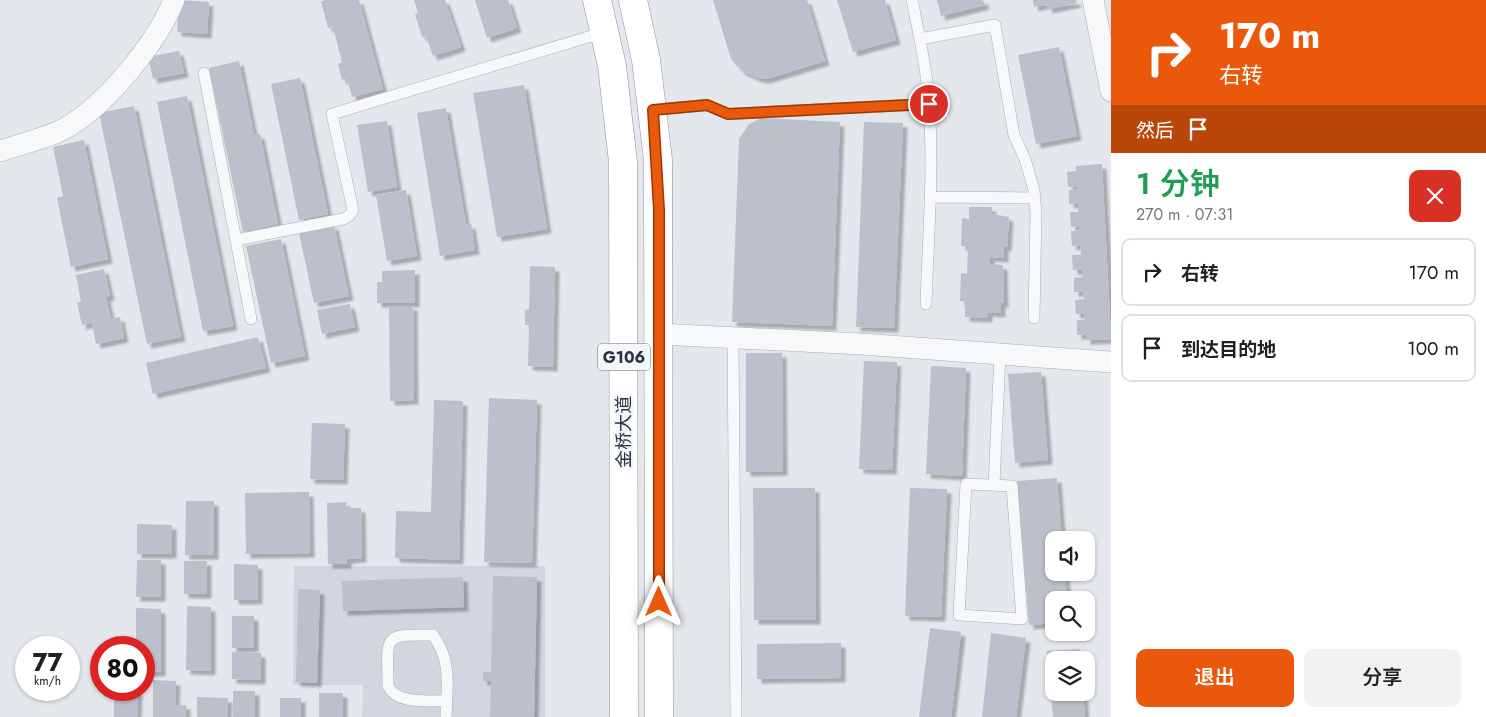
<!DOCTYPE html>
<html lang="zh">
<meta charset="utf-8">
<style>
:root{--surface:#fff;--page:#f2f2f2;--text:#202124;--muted:#757577;--line:#e0e0e0;--accent:#ea580c}
body{margin:0;font-family:Jost,"Noto Sans SC",sans-serif;background:var(--page);color:var(--text);height:100vh;display:flex;flex-direction:column;font-size:19px;white-space:nowrap}
*{box-sizing:border-box;margin:0}
p{font-size:16px;color:var(--muted)}
.icon{flex:none;width:28px;height:28px;fill:none;stroke:currentColor;stroke-width:2;stroke-linecap:round;stroke-linejoin:round}
.map{position:relative;flex:1;overflow:hidden}
.sheet{display:flex;flex-direction:column;background:var(--surface);width:375px}
.sheet>*{flex:none}
.guide{background:#ea580c;color:#fff;overflow:hidden}
.tools{position:absolute;left:1045px;top:531px;display:grid;gap:10px}
.tools a{display:grid;place-items:center;width:50px;height:50px;border-radius:10px;background:var(--surface);box-shadow:0 1px 4px #0004;font-size:25px}
.speed{position:absolute;left:15px;top:636px;display:flex;gap:10px;font-size:25px;font-weight:700;text-align:center}
.speed>*{display:grid;place-content:center;width:65px;height:65px;border-radius:50%;background:var(--surface);box-shadow:0 1px 4px #0004;line-height:1}
.speed small{font-size:12px;font-weight:400}
.speed .limit{border:8px solid #d22;background:#fff;color:#111}
.pin{position:absolute;display:grid;place-items:center;width:42px;height:42px;color:#fff;margin:-21px;border:2px solid #fff;border-radius:50%;box-shadow:0 1px 5px #0007}
.me{position:absolute;width:55px;margin:-28px;rotate:0deg;stroke-linejoin:round;filter:drop-shadow(0 0 4px #0008)}
.turn{display:flex;align-items:center;gap:18px;height:105px;padding:0 25px;font-size:22px}
.turn .icon{width:65px;height:65px;stroke-width:2.5}
.turn b{display:block;font-size:35px;line-height:42px}
.then{display:flex;align-items:center;height:48px;padding:0 25px;background:#0003;gap:10px;font-size:19px}
.round{display:grid;place-items:center;flex:none;width:52px;height:52px;border-radius:10px;background:var(--page)}
.headline{display:flex;align-items:center;justify-content:space-between;height:85px;padding:0 25px}
h1{font-size:30px;font-weight:600;line-height:38px;color:#1e9e55}
.action{display:flex;gap:10px;margin-top:auto;padding:10px 25px}
.action a{flex:1;height:58px;border-radius:10px;background:var(--accent);color:#fff;font-size:20px;font-weight:600;line-height:58px;text-align:center}
.action a+a{background:var(--page);color:var(--text)}
ul{padding:0;list-style:none}
li{display:flex;align-items:center;gap:15px;height:68px;margin:0 10px 8px;padding:0 15px;border:2px solid var(--line);border-radius:10px}
li div{flex:1}
li b{display:block;font-size:19px}
li em{font-style:normal}
main{display:flex;flex:1;min-height:0}
.map>svg:first-child{display:block}
</style>
<main>
<div class="map">
<svg width="1111" height="717" viewBox="0 0 1111 717">
<defs>
<filter id="shadow"><feDropShadow dx="4.5" dy="4.5" stdDeviation="1" flood-color="#0004"/></filter>
</defs>
<rect width="100%" height="100%" fill="#e4e7ec"/>
<path fill="#d2d6de" d="M294,566H545V717H362L363,685H293Z"/>
<path fill="#bbc0ca" filter="url(#shadow)" d="M179,0L209,2L207,34L177,32Z
M325,0H359L383,89L352,97L347,78L342,80L338,64L342,62L333,27L328,28L321,2Z
M414,0H445L461,47L433,56L426,36L422,37L415,14L418,13Z
M475,0H508L517,28L487,38Z
M713,0H807L825,61L766,79L758,78L742,71L731,59Z
M837,0H885L896,40L853,52Z
M937,0H983L985,5L941,16Z
M1033,0H1076L1077,3L1048,9L1047,4L1034,7Z
M1059,47L1077,136L1036,144L1018,55Z
M179,51L184,73L153,79L148,57Z
M239,61L254,135L260,134L278,224L243,232L209,68Z
M300,78L328,214L299,220L271,84Z
M524,85L547,229L497,237L473,93Z
M187,96L233,326L203,331L157,102Z
M134,106L181,337L147,344L99,113Z
M446,108L466,225L471,224L475,250L440,256L417,113Z
M761,118L840,122L832,326L732,322L739,139L749,124Z
M387,121L397,187L368,192L357,125Z
M864,122L903,123L894,328L856,327Z
M84,140L108,259L71,267L57,198L63,196L53,147Z
M1102,164L1111,339L1086,340V334L1077,335V320H1085L1084,314H1076L1075,300L1084,299L1083,292H1074V278L1082,277V270H1073L1072,255H1081L1080,245L1072,246L1071,231H1080L1079,226L1071,227L1070,212H1078V203L1069,204V190L1077,189V186L1068,187L1067,172L1076,171V166Z
M406,190L417,256L387,261L376,195Z
M969,207H992V214L1009,217L1007,247H1004V258L990,257V264L1003,265L1004,303H1001V313L988,312V318L965,317V301H960L961,273L967,274L968,247L961,246L962,218L969,219Z
M334,225L349,296L314,303L299,233Z
M281,239L305,356L271,363L246,246Z
M530,266L555,267L553,367L528,366L529,325H525V310L529,309Z
M104,269L110,296L106,297L111,319L120,317L124,338L96,344L92,323L82,325L77,303L81,302L76,275Z
M415,270V303H377V282H382V271Z
M350,304L355,327L322,334L317,310Z
M389,306H413L414,400L390,401Z
M258,337L266,368L153,394L146,363Z
M746,353H782L783,471L746,472Z
M864,361L897,362L892,470L859,469Z
M931,366L966,368L962,476L926,474Z
M1041,372L1048,460L1015,463L1008,374Z
M489,398L537,400L532,563L484,562Z
M434,400L463,401L459,560L395,558L396,511L431,512Z
M312,423L345,424L343,480L310,479Z
M1057,478L1062,540H1054V572H1065L1067,600H1054V623L1029,625L1017,481Z
M753,488H815L816,620H754Z
M910,488L947,489L941,617L905,616Z
M309,492L310,553L246,554L245,493Z
M186,501H214V555H185Z
M346,502V508H361L362,558L347,559V564H328L327,503Z
M137,524L172,525V554H137Z
M137,560H161V597H136Z
M184,561H207V594H184Z
M234,564L258,565V600H234Z
M493,576L537,577L534,717H490L491,681H483V672H491Z
M463,577L464,607L343,611L342,581Z
M298,589L320,590L317,683L296,682Z
M187,606L211,607V671L186,670Z
M136,608L161,609V672H144V648H136Z
M232,616H254V648H232Z
M930,628L961,632L951,717H919Z
M991,633L1026,638L1016,717H982Z
M841,643V678L757,679V644Z
M1080,649L1081,660H1054V692H1083L1085,717H1053L1047,651Z
M232,652L261,653V680L232,679Z
M153,680L176,681L175,705H186V717H153Z
M114,691H138L137,717H114Z
M233,691H255V717H233Z
M319,693H343V717H319Z
M197,697L228,698L227,717H197Z
M280,698H301V717H280Z"/>
<g fill="none" stroke-linecap="round" stroke-linejoin="round">
<defs>
<path id="service" d="M912,0C919,35 927,70 929,105C934,171 928,238 926,304
M920,39L995,25L1014,135L1025,159L1034,190L1036,213L1034,318
M204,73L251,319
M653,110L707,105L728,114L929,104
M930,197L1035,198
M236,240L343,219L350,215L353,210L332,114L605,32
M733,338L736,717
M966,484L1012,486L1022,619L959,615Z
M994,485L1000,354
M446,717C447,686 452,661 433,635C380,634 388,637 388,686C397,705 428,700 446,701"/>
<path id="minor" d="M1093,0L1111,91
M0,151C21,144 43,139 62,130C104,108 157,43 174,0
M659,334L861,344L1111,362"/>
<path id="trunk" d="M597,0L612,66L623,162L624,717
M633,0L646,60L658,160L659,717"/>
</defs>
<use href="#service" stroke="#a9aeb7" stroke-width="12"/>
<use href="#minor" stroke="#a9aeb7" stroke-width="22"/>
<use href="#trunk" stroke="#8b94a3" stroke-width="29"/>
<use href="#service" stroke="#f7f8fa" stroke-width="11"/>
<use href="#minor" stroke="#f7f8fa" stroke-width="21"/>
<use href="#trunk" stroke="#fff" stroke-width="28"/>
</g>
<g fill="none" stroke-linecap="round" stroke-linejoin="round">
<defs>
<path id="route" d="M659,602V210L653,110L707,105L728,114L929,104"/>
</defs>
<use href="#route" stroke="#983908" stroke-width="12"/>
<use href="#route" stroke="#ea580c" stroke-width="9"/>
</g>
<g text-anchor="middle" dominant-baseline="central" stroke-width="5" stroke-linejoin="round" paint-order="stroke">
<rect fill="#f4f6f9" stroke="#676e7b" stroke-width="1" x="598" y="343.5" width="52" height="27" rx="4"/>
<g font-size="16" font-weight="bold" fill="#2b3445">
<text x="624" y="357">G106</text>
</g>
<g font-size="18" fill="#2b3445" stroke="#f4f6f9">
<text transform="translate(624 432) rotate(-90)">金桥大道</text>
</g>
</g>
</svg>
<div class="tools">
<a><svg class="icon" aria-label="sound" viewBox="0 0 24 24"><path d="M4 9h4l5-4v14l-5-4H4zM17 9q2 3 0 6"/></svg></a>
<a><svg class="icon" aria-label="search" viewBox="0 0 24 24"><circle cx="10" cy="10" r="6"/><path d="M15 15l6 6"/></svg></a>
<a><svg class="icon" aria-label="layers" viewBox="0 0 24 24"><path d="M12 4l9 5-9 5-9-5zM3 14l9 5 9-5"/></svg></a>
</div>
<div class="speed"><div>77<small>km/h</small></div><div class="limit">80</div></div>
<div class="pin" style="left:929px;top:104px;background:#d93025"><svg class="icon" aria-label="arrive" viewBox="0 0 24 24"><path d="M6 21V4h12l-3 4 3 4H6"/></svg></div>
<svg class="me" style="left:659px;top:602px" viewBox="-20 -20 40 40"><path d="M0-17L14 15 0 8-14 15z" fill="#ea580c" stroke="#fff" stroke-width="4"/></svg>
</div>
<section class="sheet">
<div class="guide">
<div class="turn"><svg class="icon" aria-label="right" viewBox="0 0 24 24"><path d="M7 20v-9h11M14 6l5 5-5 5"/></svg><div><b>170 m</b>右转</div></div>
<div class="then">然后<svg class="icon" aria-label="arrive" viewBox="0 0 24 24"><path d="M6 21V4h12l-3 4 3 4H6"/></svg></div>
</div>
<div class="headline"><div><h1>1 分钟</h1><p>270 m · 07:31</p></div><a class="round" style="background:#d93025;color:#fff"><svg class="icon" aria-label="close" viewBox="0 0 24 24"><path d="M6 6l12 12M18 6L6 18"/></svg></a></div>
<ul>
<li><svg class="icon" aria-label="right" viewBox="0 0 24 24"><path d="M7 20v-9h11M14 6l5 5-5 5"/></svg><div><b>右转</b></div><em>170 m</em></li>
<li><svg class="icon" aria-label="arrive" viewBox="0 0 24 24"><path d="M6 21V4h12l-3 4 3 4H6"/></svg><div><b>到达目的地</b></div><em>100 m</em></li>
</ul>
<div class="action"><a>退出</a><a>分享</a></div>
</section>
</main>
